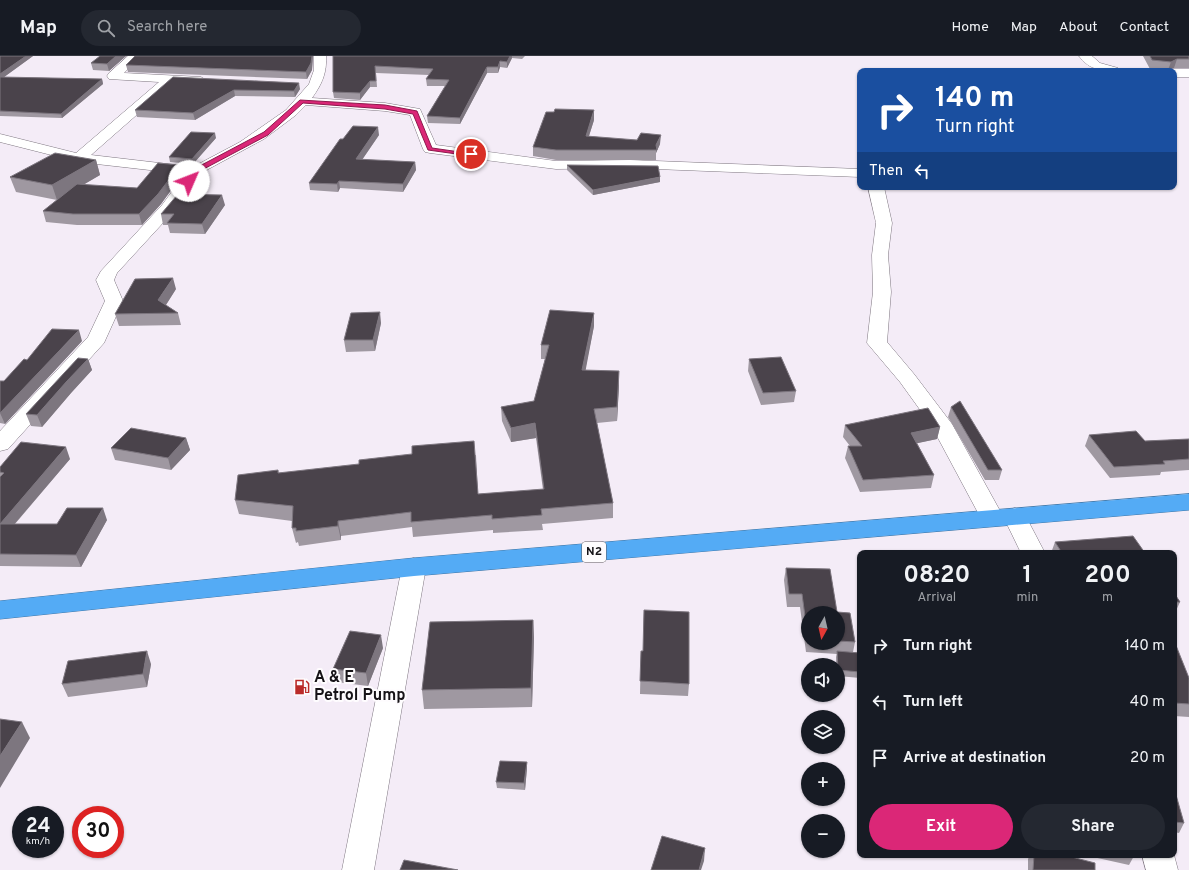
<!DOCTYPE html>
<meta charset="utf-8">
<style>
:root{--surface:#171b24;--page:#242831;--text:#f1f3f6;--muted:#9ea1a6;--line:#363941;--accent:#db2777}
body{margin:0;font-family:Overpass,sans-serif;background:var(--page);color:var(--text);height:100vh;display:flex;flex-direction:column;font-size:15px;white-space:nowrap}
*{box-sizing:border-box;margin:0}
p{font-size:13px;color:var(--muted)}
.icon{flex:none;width:22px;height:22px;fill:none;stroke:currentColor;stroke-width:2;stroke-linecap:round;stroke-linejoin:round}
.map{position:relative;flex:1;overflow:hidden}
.details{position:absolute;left:857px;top:494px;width:320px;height:308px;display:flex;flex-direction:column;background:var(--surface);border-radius:8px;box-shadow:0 1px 3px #0004}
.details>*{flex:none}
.guide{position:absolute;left:857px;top:12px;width:320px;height:122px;border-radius:8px;box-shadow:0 1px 3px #0004;background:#1a4fa0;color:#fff;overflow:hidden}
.needle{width:26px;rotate:188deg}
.tools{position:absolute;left:801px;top:550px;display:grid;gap:8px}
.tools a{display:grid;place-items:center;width:44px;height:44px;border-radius:50%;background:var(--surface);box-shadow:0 1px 3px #0004;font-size:20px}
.speed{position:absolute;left:12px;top:750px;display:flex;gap:8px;font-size:20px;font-weight:700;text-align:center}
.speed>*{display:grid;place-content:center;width:52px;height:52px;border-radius:50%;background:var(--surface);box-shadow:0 1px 3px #0004;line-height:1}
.speed small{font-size:10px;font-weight:400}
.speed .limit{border:6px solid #d22;background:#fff;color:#111}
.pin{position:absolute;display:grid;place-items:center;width:34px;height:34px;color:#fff;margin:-17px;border:2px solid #fff;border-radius:50%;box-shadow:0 1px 4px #0007}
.me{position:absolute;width:44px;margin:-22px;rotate:46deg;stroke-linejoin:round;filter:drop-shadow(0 0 3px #0008)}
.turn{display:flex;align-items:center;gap:14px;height:84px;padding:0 12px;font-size:18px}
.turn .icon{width:52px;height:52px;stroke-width:2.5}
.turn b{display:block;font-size:28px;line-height:34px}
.then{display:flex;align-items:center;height:38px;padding:0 12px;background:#0003;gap:8px;font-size:15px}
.eta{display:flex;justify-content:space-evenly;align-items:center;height:68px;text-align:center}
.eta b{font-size:24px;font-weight:700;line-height:28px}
.primary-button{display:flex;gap:8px;margin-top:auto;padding:8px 12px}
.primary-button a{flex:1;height:46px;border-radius:24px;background:var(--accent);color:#fff;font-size:16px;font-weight:700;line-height:46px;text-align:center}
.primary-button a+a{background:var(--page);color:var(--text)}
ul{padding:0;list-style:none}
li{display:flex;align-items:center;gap:12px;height:56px;padding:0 12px}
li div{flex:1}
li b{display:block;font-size:15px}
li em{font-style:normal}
header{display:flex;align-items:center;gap:24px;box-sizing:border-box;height:56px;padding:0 20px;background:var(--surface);border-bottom:1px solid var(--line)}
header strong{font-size:19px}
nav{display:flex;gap:22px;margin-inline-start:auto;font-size:14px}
.search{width:280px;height:36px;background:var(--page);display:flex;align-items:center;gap:10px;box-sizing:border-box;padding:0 14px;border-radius:22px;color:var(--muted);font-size:15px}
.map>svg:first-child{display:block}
</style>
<header>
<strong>Map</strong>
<div class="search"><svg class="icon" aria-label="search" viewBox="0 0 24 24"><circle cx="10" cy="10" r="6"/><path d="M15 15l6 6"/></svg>Search here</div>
<nav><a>Home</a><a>Map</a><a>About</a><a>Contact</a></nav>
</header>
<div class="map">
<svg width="1189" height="814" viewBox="0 0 1189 814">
<rect width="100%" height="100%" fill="#f4ecf7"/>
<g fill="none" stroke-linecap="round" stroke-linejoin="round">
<defs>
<path id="minor" d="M128,0H141L124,17L201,21L207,25L201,29L173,27L91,99L185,110L191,112L240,86L286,54L309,28L314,14V0H326C327,17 322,28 312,42L385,47L420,53L436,89L556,105L630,104L860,113V121L630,112L556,113L430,97L425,96L423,93L410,59L385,55L306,49L296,59L264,83L203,116L173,156L117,217L114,224L123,245L104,287L8,393L0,395V375L88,281L105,245L96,224L101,215L162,149L185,118L79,106L0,86V78L76,97L159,26L109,23L107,20L109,17Z
M1079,0H1092L1100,7L1118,12L1120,15C1103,15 1090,15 1079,0Z
M1174,13H1189V21H1174V15H1169Z
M868,131H884L892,167L888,199L891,236L887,286L914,318L952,368L1004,462L1000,468L992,470L984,468L931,369L900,326L867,287L873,236L872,199L876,167Z
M1015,452L1023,455L1045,497H1021L1003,460L1007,455Z
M414,502L423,505L426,511L374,814H342L402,511L405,505Z
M1142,799H1174L1178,814H1146Z"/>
<path id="highway" d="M1189,438V454L414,520L0,563V545L414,502Z"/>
</defs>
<use href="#minor" stroke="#7e7680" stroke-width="1"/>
<use href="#highway" stroke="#3e76a7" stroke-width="1"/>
<use href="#minor" fill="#fff" fill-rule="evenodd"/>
<use href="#highway" fill="#54abf5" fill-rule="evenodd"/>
</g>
<path fill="#9f98a1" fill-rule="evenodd" d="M0,0H33L4,21L102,23L103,28L62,62L0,60Z
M100,0H126L109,15L93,14L91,7Z
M135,0H313L312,14L307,23L128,16L126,9Z
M333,0H525L522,3L512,2L507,12L500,11L498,17H487L460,68L428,67L427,60L445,30H427L426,23L429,19L376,17L377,31H370L360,44L334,42L333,36Z
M1143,0H1189V12H1174L1168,14L1150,13Z
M173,21L300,33L295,41L235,40L195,64L137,61L135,54Z
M594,64L589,80L660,88L656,97V104H556L533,100V91Z
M379,79L362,104L415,106L416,114L403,136L340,132L338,136L310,134L309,127L343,83Z
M216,82L193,108L170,106L169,101Z
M96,104L100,119L83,129L137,132L180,109L182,119L161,148L142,169H77L46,166L43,155L59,142L57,144L16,136L10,121Z
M567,109L660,126L593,139L567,114Z
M225,149L205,178L170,177L168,169H163L161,158Z
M176,233L166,249L178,257L181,269L119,270L115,258Z
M381,267L375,295L346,296L344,284Z
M594,270L585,314L619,329L617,365L597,367L613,447V462L542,468L543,474L493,477V474L413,481L412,471L341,480V484L299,490L298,486L296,487L292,472V465L239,458L235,444L278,414L279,417L476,399L478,438L543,434L536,382L511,386L502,365L501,351L534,345L545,303H541V289Z
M82,285L5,368L0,367V325H4L27,304Z
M88,303L92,314L71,337L42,371L31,370L26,358Z
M749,303L796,335L794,346L761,349L748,315Z
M951,351L1002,414L999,424H985L948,361Z
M845,369L940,371L937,383L917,387L934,419L931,432L860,436L845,402L848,390H850L843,381Z
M1089,379L1145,385L1189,383V414L1161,416L1160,419L1110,422L1085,390Z
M186,382L190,394L171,414L115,404L111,392Z
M70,403L15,468H57L107,464L81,511L0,510V411Z
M1055,486L1145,497H1051Z
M786,512L830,513L837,556L850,557L855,586L853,596L860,597V622L838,620V609H836V601L837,598L806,596L800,551H787L784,524ZM808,557H838V587H808Z
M1174,537L1180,546L1174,559Z
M644,554L689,628L688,640L640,638L641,595H643Z
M533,564L534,582L532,651L424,653L422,634Z
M1174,587L1189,622V661L1174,660Z
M383,592L368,630L336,626L333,613Z
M151,608L147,631L68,641L62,628Z
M527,706V712L525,734L497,732L496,726Z
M1174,739L1184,767L1179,777L1174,776Z
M1030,799H1064L1095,814H1028V803Z
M1093,799H1134V800L1129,809L1093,801Z"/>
<path fill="#7d767f" d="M26,0H33L0,24V18Z
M116,0H126L109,15L107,8Z
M312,0H313L312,14L307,23L306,16Z
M510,0H512V2L507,12V6Z
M1177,3L1174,12L1168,14L1171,6Z
M500,5V11L498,17V11Z
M487,11V17L460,68V62Z
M102,23L103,28L62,62L61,58Z
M370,25V31L360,44V37Z
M299,27L300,33L295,41L294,35Z
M234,34L235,40L195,64L193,57Z
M594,54V64L586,89V80Z
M378,71L379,79L357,111L356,103Z
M215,77L216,82L193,108L192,103Z
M661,79L660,88L656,97V89Z
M96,104L100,119L57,144L52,129Z
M415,106L416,114L403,136V128Z
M180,109L182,119L161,148L142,169L139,158Z
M660,121V126L593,139V134Z
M339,125L340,132L338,136L337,128Z
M222,139L225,149L205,178L202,168Z
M173,222L176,233L162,255L158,244Z
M380,256L381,267L375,295L373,284Z
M594,257V270L583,328L582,314Z
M79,274L82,285L5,368L0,357Z
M88,303L92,314L71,337L42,371L37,359L67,325Z
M619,315V329L617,365V351Z
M535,367L536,382L511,386V372Z
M940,371L937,383L909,389L911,377Z
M186,382L190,394L171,414L168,402Z
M66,391L70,403L5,479L0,468Z
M103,452L107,464L81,511L76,499Z
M338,465L341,480V484L338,470Z
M533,564L534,582L532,651L531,632Z
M381,579L383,592L368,630L366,617Z
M147,595L151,608L147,631L143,618Z
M22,666L30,682L0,732V700Z
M527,706V712L525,734L524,727Z
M705,792L704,805L701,814H699Z"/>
<path fill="#4a434b" stroke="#7d767f" d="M0,0H26L0,18Z
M100,0H116L107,8L91,7Z
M135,0H312L311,7L306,16L126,9Z
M333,0H510L507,6L500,5L498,11H487L460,62L427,60L449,24L426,23L433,13L375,10L376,25H370L360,37L333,36Z
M1150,0H1189V3H1177L1171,6L1152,4Z
M0,21L102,23L61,58L0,55Z
M173,21L299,27L294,35L234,34L193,57L135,54Z
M555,53L594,54L586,80L637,84L641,77L661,79L656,89L657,94H556L533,91L546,56H554Z
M353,70L378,71L356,103L415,106L403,128L339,125L337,128L309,127L340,83H343Z
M191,76L215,77L192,103L169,101Z
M55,97L96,104L52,129L10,121Z
M158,107L180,109L158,138L139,158H73L43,155L77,128L137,132Z
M567,109L658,110L660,121L593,134Z
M178,138L222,139L202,168L167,167L174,158H161Z
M173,222L158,244L178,257L115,258L135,223Z
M550,254L594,257L582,314L619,315L617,351L594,353L613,447L541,453L542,459L492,463V459L411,466V456L338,465V470L296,475V472H292L293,450L235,444L238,419L278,414V417L359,408V404L412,398V390L474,385L478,438L544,433L535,367L511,372L501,351L534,345L549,289H541Z
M380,256L373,284H344L351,257Z
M52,273L79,274L0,357V325H4L24,303L27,304Z
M781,301L796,335L763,337L749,303Z
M78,302L88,303L67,325L37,359L26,358Z
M960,345L1002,414H988L951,351Z
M928,352L940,371L911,377L934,419L863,424L848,390H862L845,369Z
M131,372L186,382L168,402L111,392Z
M1136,375L1145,385L1189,383V403L1163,405L1165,408L1114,411L1089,379Z
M21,386L66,391L0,468V421L4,417L0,416V411Z
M67,452H103L76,499L0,498V468H57Z
M1133,480L1145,497H1062L1055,486Z
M786,512L830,513L837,556L850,557L855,586L838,585V557H808V583L802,538H789Z
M1174,537L1180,546H1174Z
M644,554L689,556V628L640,625L641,595H643Z
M533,564L531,632L422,634L430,566Z
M350,575L381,579L366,617L333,613Z
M1174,587H1175L1189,622V648L1174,647Z
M147,595L143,618L62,628L68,605Z
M837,595L860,597V616L838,614Z
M0,663L22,666L0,700Z
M500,705L527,706L524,727L496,726Z
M1174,739H1176L1184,767L1174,766Z
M662,780L705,792L699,814H651Z
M1034,799H1064L1095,807V814H1033Z
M404,804L458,814H400Z"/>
<path fill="#db2777" stroke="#8e194d" d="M300,44L385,49L417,55L432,92L474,98L471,100L428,94L413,58L385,53L303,47L268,79L198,116L191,126H186V125L194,113L264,76Z"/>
<defs>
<symbol id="fuel-bare" viewBox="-9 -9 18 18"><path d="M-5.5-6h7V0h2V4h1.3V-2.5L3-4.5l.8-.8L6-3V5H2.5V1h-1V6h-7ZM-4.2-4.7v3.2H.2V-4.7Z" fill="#ba2b2a" stroke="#fefcfe" stroke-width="2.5" paint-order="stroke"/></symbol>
</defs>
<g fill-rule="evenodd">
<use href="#fuel-bare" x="291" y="620" width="22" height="22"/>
</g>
<g text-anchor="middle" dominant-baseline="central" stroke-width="4" stroke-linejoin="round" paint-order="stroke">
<rect fill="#fefcfe" stroke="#5c595c" stroke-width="1" x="582" y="486" width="24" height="20" rx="3"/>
<g font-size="12" font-weight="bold" fill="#161317">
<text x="594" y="496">N2</text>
</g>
<g font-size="16" font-weight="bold" fill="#161317" stroke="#fefcfe" text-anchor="start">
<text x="314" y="622">A &amp; E<tspan x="314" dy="18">Petrol Pump</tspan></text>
</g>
</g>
</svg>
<div class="tools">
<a><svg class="needle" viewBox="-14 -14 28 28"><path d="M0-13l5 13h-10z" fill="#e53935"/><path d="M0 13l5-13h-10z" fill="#9ea1a6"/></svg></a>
<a><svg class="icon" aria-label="sound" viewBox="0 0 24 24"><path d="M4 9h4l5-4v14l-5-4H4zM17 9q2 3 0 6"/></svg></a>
<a><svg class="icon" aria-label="layers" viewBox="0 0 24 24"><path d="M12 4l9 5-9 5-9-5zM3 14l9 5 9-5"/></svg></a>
<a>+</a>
<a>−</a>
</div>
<div class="speed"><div>24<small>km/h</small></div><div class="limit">30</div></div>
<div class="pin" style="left:471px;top:98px;background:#d93025"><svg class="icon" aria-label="arrive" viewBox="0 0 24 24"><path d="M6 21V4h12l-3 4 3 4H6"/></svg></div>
<svg class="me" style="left:189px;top:125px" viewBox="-20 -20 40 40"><circle r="19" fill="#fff"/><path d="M0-13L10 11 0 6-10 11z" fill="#db2777"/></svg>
<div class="guide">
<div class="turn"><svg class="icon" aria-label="right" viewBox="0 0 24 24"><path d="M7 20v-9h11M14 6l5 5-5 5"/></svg><div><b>140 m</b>Turn right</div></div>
<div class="then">Then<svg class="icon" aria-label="left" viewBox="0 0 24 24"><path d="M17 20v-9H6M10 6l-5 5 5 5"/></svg></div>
</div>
<section class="details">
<div class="eta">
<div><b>08:20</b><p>Arrival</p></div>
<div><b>1</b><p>min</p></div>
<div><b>200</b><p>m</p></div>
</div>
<ul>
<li><svg class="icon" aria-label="right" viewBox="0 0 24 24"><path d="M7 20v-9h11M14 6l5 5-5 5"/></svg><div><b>Turn right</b></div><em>140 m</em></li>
<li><svg class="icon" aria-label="left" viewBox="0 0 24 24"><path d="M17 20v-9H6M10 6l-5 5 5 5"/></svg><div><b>Turn left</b></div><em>40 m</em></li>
<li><svg class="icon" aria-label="arrive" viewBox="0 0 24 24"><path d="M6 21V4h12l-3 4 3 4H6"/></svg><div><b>Arrive at destination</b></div><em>20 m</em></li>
</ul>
<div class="primary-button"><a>Exit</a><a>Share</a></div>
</section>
</div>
